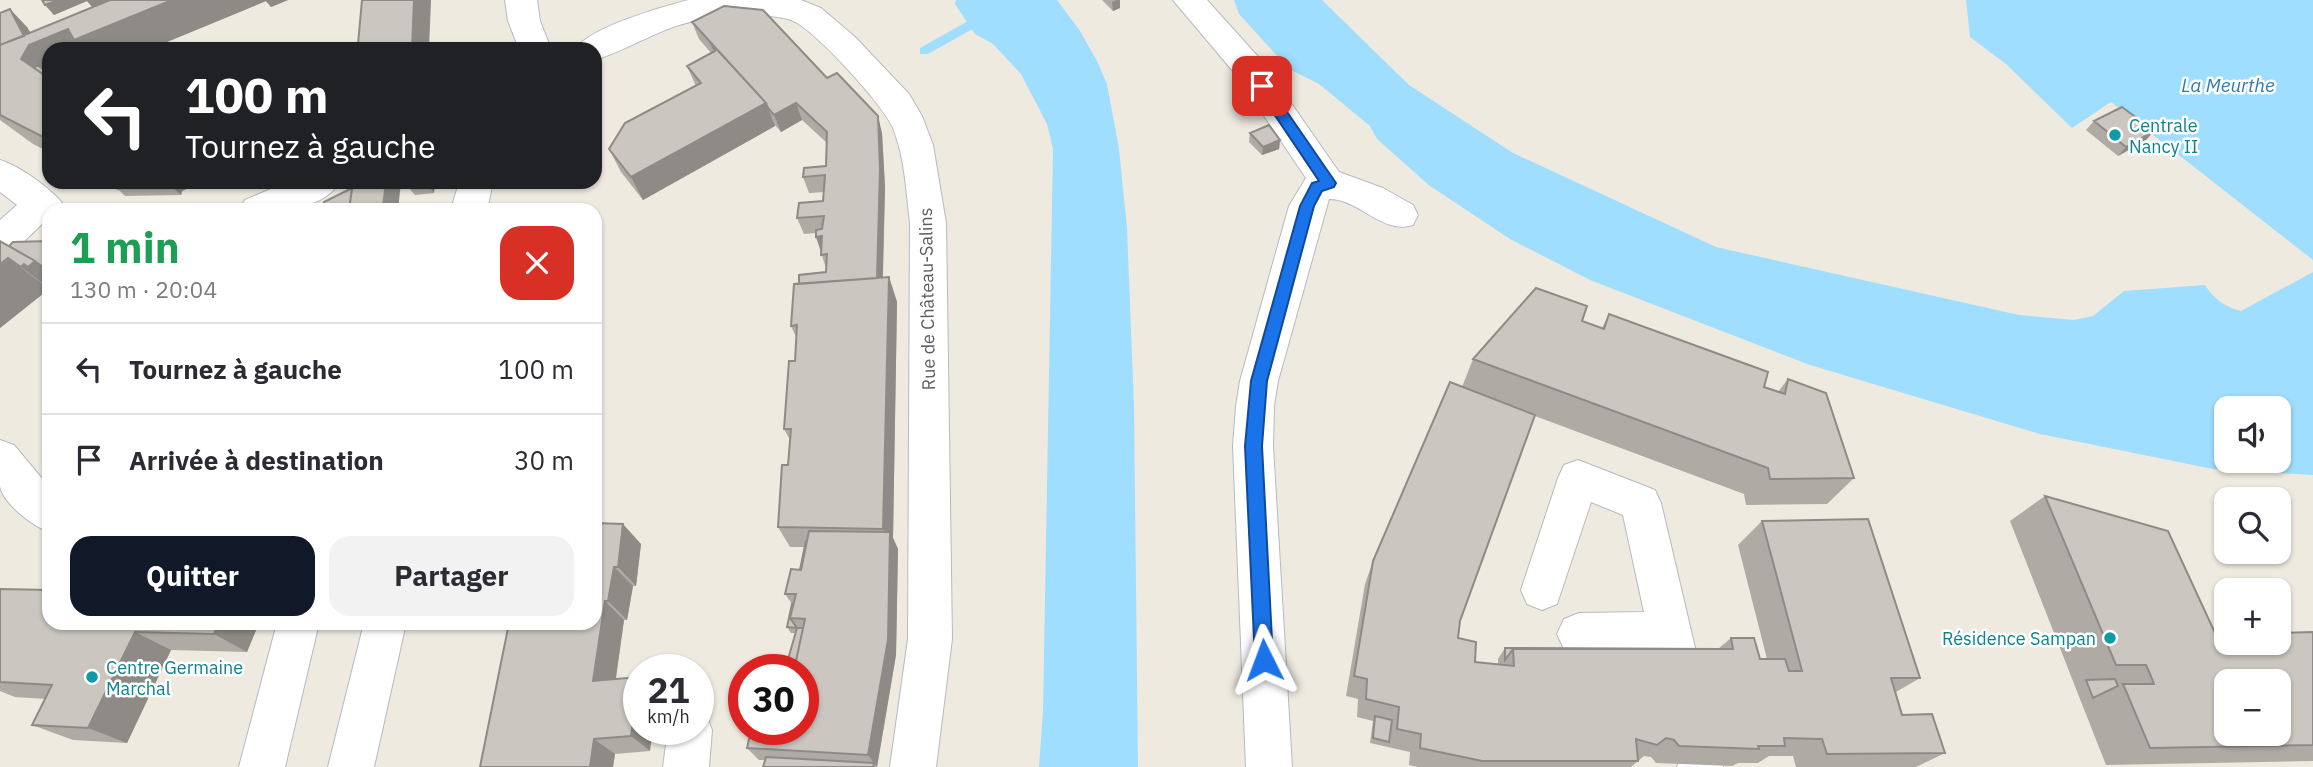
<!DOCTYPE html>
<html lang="fr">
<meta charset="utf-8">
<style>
:root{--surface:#fff;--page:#f2f2f3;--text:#2b2b33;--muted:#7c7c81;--line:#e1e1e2;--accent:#111827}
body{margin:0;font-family:"IBM Plex Sans",sans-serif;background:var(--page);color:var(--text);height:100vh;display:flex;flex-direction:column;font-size:26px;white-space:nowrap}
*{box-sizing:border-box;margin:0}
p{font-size:23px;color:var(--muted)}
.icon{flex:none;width:38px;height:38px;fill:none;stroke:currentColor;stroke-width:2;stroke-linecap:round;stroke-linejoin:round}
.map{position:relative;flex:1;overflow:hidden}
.details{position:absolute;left:42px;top:203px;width:560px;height:427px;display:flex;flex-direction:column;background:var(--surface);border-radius:21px;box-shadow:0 2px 5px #0004}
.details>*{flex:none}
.hud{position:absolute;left:42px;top:42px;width:560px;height:147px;border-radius:21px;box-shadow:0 2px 5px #0004;background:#202124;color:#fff;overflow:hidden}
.fabs{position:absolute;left:2214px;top:396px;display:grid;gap:14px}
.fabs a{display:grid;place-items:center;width:77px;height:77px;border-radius:14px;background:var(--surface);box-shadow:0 2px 5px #0004;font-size:35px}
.speed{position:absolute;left:623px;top:654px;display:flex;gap:14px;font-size:35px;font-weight:700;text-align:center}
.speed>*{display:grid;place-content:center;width:91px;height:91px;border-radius:50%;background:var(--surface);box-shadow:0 2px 5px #0004;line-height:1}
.speed small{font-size:18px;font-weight:400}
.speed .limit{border:10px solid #d22;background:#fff;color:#111}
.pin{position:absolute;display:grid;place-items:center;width:60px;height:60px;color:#fff;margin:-30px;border-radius:14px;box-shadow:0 4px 10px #0006}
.me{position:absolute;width:77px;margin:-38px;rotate:357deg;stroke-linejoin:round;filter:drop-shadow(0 0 5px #0008)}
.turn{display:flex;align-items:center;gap:24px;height:147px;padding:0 28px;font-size:32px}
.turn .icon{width:91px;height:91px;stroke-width:2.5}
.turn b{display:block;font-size:49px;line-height:60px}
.round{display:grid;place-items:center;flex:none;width:74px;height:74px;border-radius:21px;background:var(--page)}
.overview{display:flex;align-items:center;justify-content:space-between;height:119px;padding:0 28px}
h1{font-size:42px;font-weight:800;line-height:52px;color:#1e9e55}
.cta{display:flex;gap:14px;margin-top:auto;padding:14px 28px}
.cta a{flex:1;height:80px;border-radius:21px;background:var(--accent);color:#fff;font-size:28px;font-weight:800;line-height:80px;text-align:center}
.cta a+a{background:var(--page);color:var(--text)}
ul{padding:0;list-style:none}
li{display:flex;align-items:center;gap:21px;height:91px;padding:0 28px;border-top:2px solid var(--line)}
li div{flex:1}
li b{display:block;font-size:26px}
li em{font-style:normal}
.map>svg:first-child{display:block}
</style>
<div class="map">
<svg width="2313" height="767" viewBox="0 0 2313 767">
<rect width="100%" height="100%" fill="#eeeae0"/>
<path fill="#9fdeff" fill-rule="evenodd" d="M956,0H1057L1080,31L1098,63L1107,84L1119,149L1127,228L1134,406L1138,767H1039L1043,711L1053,149L1047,124L1021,74L993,44L975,34L955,4Z
M1234,0H1322L1409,85L1513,153L1716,247L2019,315L2074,320L2093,316L2124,291L2205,285C2214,299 2225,307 2241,311L2313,272V475L2213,469L2040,434L1810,365L1590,280L1510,239L1430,186L1377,139L1370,126L1319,84L1289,69L1239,14ZM2226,408H2278V460H2226Z
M1966,0H2313V260L2111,102L2072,128L2006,64L1970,37Z"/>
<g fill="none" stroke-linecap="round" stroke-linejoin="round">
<path fill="#9fdeff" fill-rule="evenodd" d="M990,0H1001L976,27L928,54H920V48L968,21Z"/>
<defs>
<path id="minor" d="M505,0H537L540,21L551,49H519L508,21Z
M689,0H801L821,8L855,37L909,94L922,116L933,145L946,223L952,639L936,767H890L908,639L910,223C906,191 905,158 893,128C884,106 814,28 791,20C767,12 725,16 700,20C662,26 631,49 595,60V49H576C588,28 664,6 689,0Z
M1173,0H1207L1261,60L1339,172L1383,188L1413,205L1418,215L1413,225C1382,235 1360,199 1329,199L1278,381L1274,406L1273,446L1292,767H1246L1233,446L1236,406L1240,381L1289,206L1306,178L1237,76Z
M0,160C20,166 57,192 67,210H49V224L44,222L13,252L0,256V220L17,205L0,192Z
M287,182H339C323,213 270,210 239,210L245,200Z
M459,182H493L487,210H451Z
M0,440L14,445L49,487V532C33,526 3,504 0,486C0,472 0,455 0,440Z
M1578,460L1655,490L1661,503L1700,669L1693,684L1678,690L1663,684L1653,653L1579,655L1564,649L1557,634L1564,619L1579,613L1644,612L1623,515L1591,502L1557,604L1542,610L1527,604L1521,590L1558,478L1564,465Z
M277,623H319L285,767H239Z
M364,623H406L374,767H328Z
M698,711L706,714L712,730L709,767H663L668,730H698Z
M1699,743L1716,751L1723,767H1677L1683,750Z"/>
</defs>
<use href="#minor" stroke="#b6babf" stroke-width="2"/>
<use href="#minor" fill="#fff" fill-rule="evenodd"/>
</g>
<path fill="#afaaa4" d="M42,0H288L271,7L266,1L150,49H49V152L33,144L0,120V13L27,27L31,33L93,7L87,1L54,15Z
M1102,0H1120V8L1113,11Z
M692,22L827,78L882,133L885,187L883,277H889L897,302L893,538L898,549L896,655L877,767H763L765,760H759L747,748L803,730L795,633H791L787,627L792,604L785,594L800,570L804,547H790L778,527L788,465L790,440L784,429L795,361L796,337L791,326L799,284L826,272V268L816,237V233L804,234L797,218L823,201L824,192L809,193L803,177L826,166L827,143L802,120L781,132L775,125V126L643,200L621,172L609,149L696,86L687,66L711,53L699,39Z
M2094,121L2154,131L2146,140L2118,156L2086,130Z
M1250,133L1280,140L1279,149L1262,155L1249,142Z
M100,182H202L182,191L181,195L125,196L120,191Z
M409,182H435L434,193L415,195L408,187Z
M0,241L9,246L49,241V289L0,328Z
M1609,314L1764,387L1778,392L1788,379L1854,478L1827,504L1746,505L1744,494L1535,416L1460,621L1458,638L1475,662L1498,664V659L1505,648L1718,649L1731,638L1760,659H1767L1738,545L1762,521L1920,678L1896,692L1903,715L1945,753L1916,767H1796L1793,756H1769L1758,763H1738L1732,766L1656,763L1651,757L1644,756L1631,767H1418L1409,765L1410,752L1370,743L1373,721L1357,717L1358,699L1346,696L1365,584L1373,561L1462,387L1473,359L1602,328Z
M2045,496L2215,633L2313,632V761L2106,765L2010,521Z
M595,523L641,544L636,586H633L627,620H624L616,679L650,751L615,754L613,767H480Z
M0,589L259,623L247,652L171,650L127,743L73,740L32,725L45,699L15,697L0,691Z"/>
<path fill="#8e8b86" d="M58,0H111L93,8L87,1L54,15L45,5Z
M172,0H288L271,7L266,1L150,49H49V82L1,87L26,40L10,9L27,27L36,43L68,29Z
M414,0H431L429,49H412Z
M1117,0H1120V8L1113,11L1112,2Z
M766,103L775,126L643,200L631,177Z
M796,103L802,120L781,132L774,115Z
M878,116L882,133L885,187L882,304L877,288Z
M2154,131L2146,140L2118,156L2126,147Z
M1280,140L1279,149L1262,155L1263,147Z
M167,182H202L182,191L181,195Z
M386,182H401L398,210H386L383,206Z
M428,182H435L434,193L427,184Z
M822,236V253L816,237Z
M8,258L49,289L0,328V264Z
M35,261L49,272V283L28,267Z
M24,264L49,283V288L21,267Z
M889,277L897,302L893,538L898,549L896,655L877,767L868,755L890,544L883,529Z
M623,524L641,544L636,586L618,567Z
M614,567L633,586L627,620L608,601Z
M605,601L624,620L613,697L593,681Z
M219,623H259L247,652L214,634Z
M135,632L171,650L127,743L88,728Z
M639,678V730H653L650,751L631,736Z
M594,739L615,754L613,767H590Z"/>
<path fill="#cbc6bf" stroke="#8e8b86" stroke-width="2" fill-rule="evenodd" d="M42,0H58L45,5Z
M110,0H172L74,40L68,29L29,45L21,59L49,78V140L0,115V45Z
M362,0H414L412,49H346L358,44Z
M724,6L763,10L827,78L837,73L878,116L880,170L877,278L799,284V275L826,272L827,254L821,255L822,236L816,237V230L822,229L824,216L797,218L799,203L823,201L825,175L803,177L804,168L826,166L827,132L796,103L774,115L768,108L766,103L692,22Z
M10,9L24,36L0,45V13Z
M710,42L766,103L631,177L609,149L625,123L701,83L687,66L715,51Z
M37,65L49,73V78L34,68Z
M2122,107L2154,131L2126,147L2094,121Z
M1269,125L1280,140L1263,147L1250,133Z
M353,182H386L383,206L387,205L386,210H349Z
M409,182H428L427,184L408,187Z
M352,188L349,210H322L324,202Z
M0,241L35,261L28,267L24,264L21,267L8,258L0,264Z
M49,241V272L35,261L9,246L13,242Z
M889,277L883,529L778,527L782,465H788L791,429H784L789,361H795L797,325L791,326L794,284Z
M1536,288L1587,306L1582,321L1604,329L1609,314L1768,372L1764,387L1785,394L1788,379L1826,393L1854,478L1770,479L1768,468L1473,359Z
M1450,382L1535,415L1460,621L1458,638L1476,642L1475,662L1514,666L1513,649H1733L1731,638H1754L1760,659H1785L1789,671H1802L1762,521L1868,519L1920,678H1891L1902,715L1932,714L1945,753L1827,754L1822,739L1784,738L1785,746H1758L1759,749L1679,746L1674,740L1666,738L1657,745L1636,739L1638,761H1482L1420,748L1421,734L1397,729L1399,707L1366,699L1367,679L1354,676L1373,561Z
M2045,496L2168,531L2215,633H2226V642H2278V633L2313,632V745L2150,748L2123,684H2154L2150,674L2146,665H2116ZM2226,681H2278V733H2226Z
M595,523L623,524L618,567H614L608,601H605L593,681L639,677L631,736L594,739L590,767H480L509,623H595Z
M809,531L890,532L888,640L868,755L747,748L751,730H803V670H794L805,619L790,618L796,594H785L791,569L801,570Z
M806,541H807L801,570H800Z
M0,589L49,590V623H219L214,634L135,632L88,728L32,725L52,685L0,682Z
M792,604H793L790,618L797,628H803L794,670H785L797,628L787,627Z
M1505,648L1718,649H1513L1505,660Z
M2115,679L2118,686L2093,698L2086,680Z
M1375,716L1392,720L1389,742L1373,738Z
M766,757L874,763L873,767H763Z"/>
<path fill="#1a73e8" stroke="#114b97" stroke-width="2" d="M1262,81L1267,83L1336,183L1334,187L1322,191L1314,206L1267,381L1262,446L1273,660L1270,666L1264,669L1258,666L1255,660L1245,446L1251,381L1300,206L1312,183L1319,181L1258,90V83Z"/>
<g fill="#0f9aa8" stroke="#fff" stroke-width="2.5">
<circle cx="2115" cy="135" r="7"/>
<circle cx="2110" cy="638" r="7"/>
<circle cx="92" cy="677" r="7"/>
</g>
<g text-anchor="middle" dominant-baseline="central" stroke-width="5" stroke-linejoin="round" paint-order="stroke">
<g font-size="18" fill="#0d838f" stroke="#fff" text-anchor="start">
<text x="2129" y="125">Centrale<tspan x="2129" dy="21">Nancy II</tspan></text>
<text x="2096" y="638" text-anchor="end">Résidence Sampan</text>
<text x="106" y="667">Centre Germaine<tspan x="106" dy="21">Marchal</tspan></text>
</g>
<g font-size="18" fill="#595e63" stroke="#fff">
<text transform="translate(927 299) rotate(-91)">Rue de Château-Salins</text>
</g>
<g font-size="19" font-style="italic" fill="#327bb0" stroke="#fff">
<text x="2228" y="85">La Meurthe</text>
</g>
</g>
</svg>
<div class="fabs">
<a><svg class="icon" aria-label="sound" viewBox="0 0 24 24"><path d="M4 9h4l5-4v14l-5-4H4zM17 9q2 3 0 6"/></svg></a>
<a><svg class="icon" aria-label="search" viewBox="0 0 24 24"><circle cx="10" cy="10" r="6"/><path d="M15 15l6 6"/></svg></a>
<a>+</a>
<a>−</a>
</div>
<div class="speed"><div>21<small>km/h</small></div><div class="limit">30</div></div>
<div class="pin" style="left:1262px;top:86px;background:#d93025"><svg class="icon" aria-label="arrive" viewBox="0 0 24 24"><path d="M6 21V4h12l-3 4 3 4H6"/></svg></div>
<svg class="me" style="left:1264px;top:660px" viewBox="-20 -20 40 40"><path d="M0-17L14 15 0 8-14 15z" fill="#1a73e8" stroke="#fff" stroke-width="4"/></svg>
<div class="hud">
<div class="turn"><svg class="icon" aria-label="left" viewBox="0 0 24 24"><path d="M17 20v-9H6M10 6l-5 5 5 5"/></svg><div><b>100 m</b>Tournez à gauche</div></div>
</div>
<section class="details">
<div class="overview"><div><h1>1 min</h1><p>130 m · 20:04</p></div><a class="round" style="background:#d93025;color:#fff"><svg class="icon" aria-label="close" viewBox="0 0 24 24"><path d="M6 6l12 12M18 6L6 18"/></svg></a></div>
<ul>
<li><svg class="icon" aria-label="left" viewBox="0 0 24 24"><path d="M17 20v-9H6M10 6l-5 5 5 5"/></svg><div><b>Tournez à gauche</b></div><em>100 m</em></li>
<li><svg class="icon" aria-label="arrive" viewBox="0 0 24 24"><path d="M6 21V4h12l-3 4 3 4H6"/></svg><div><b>Arrivée à destination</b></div><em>30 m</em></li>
</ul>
<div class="cta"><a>Quitter</a><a>Partager</a></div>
</section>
</div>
